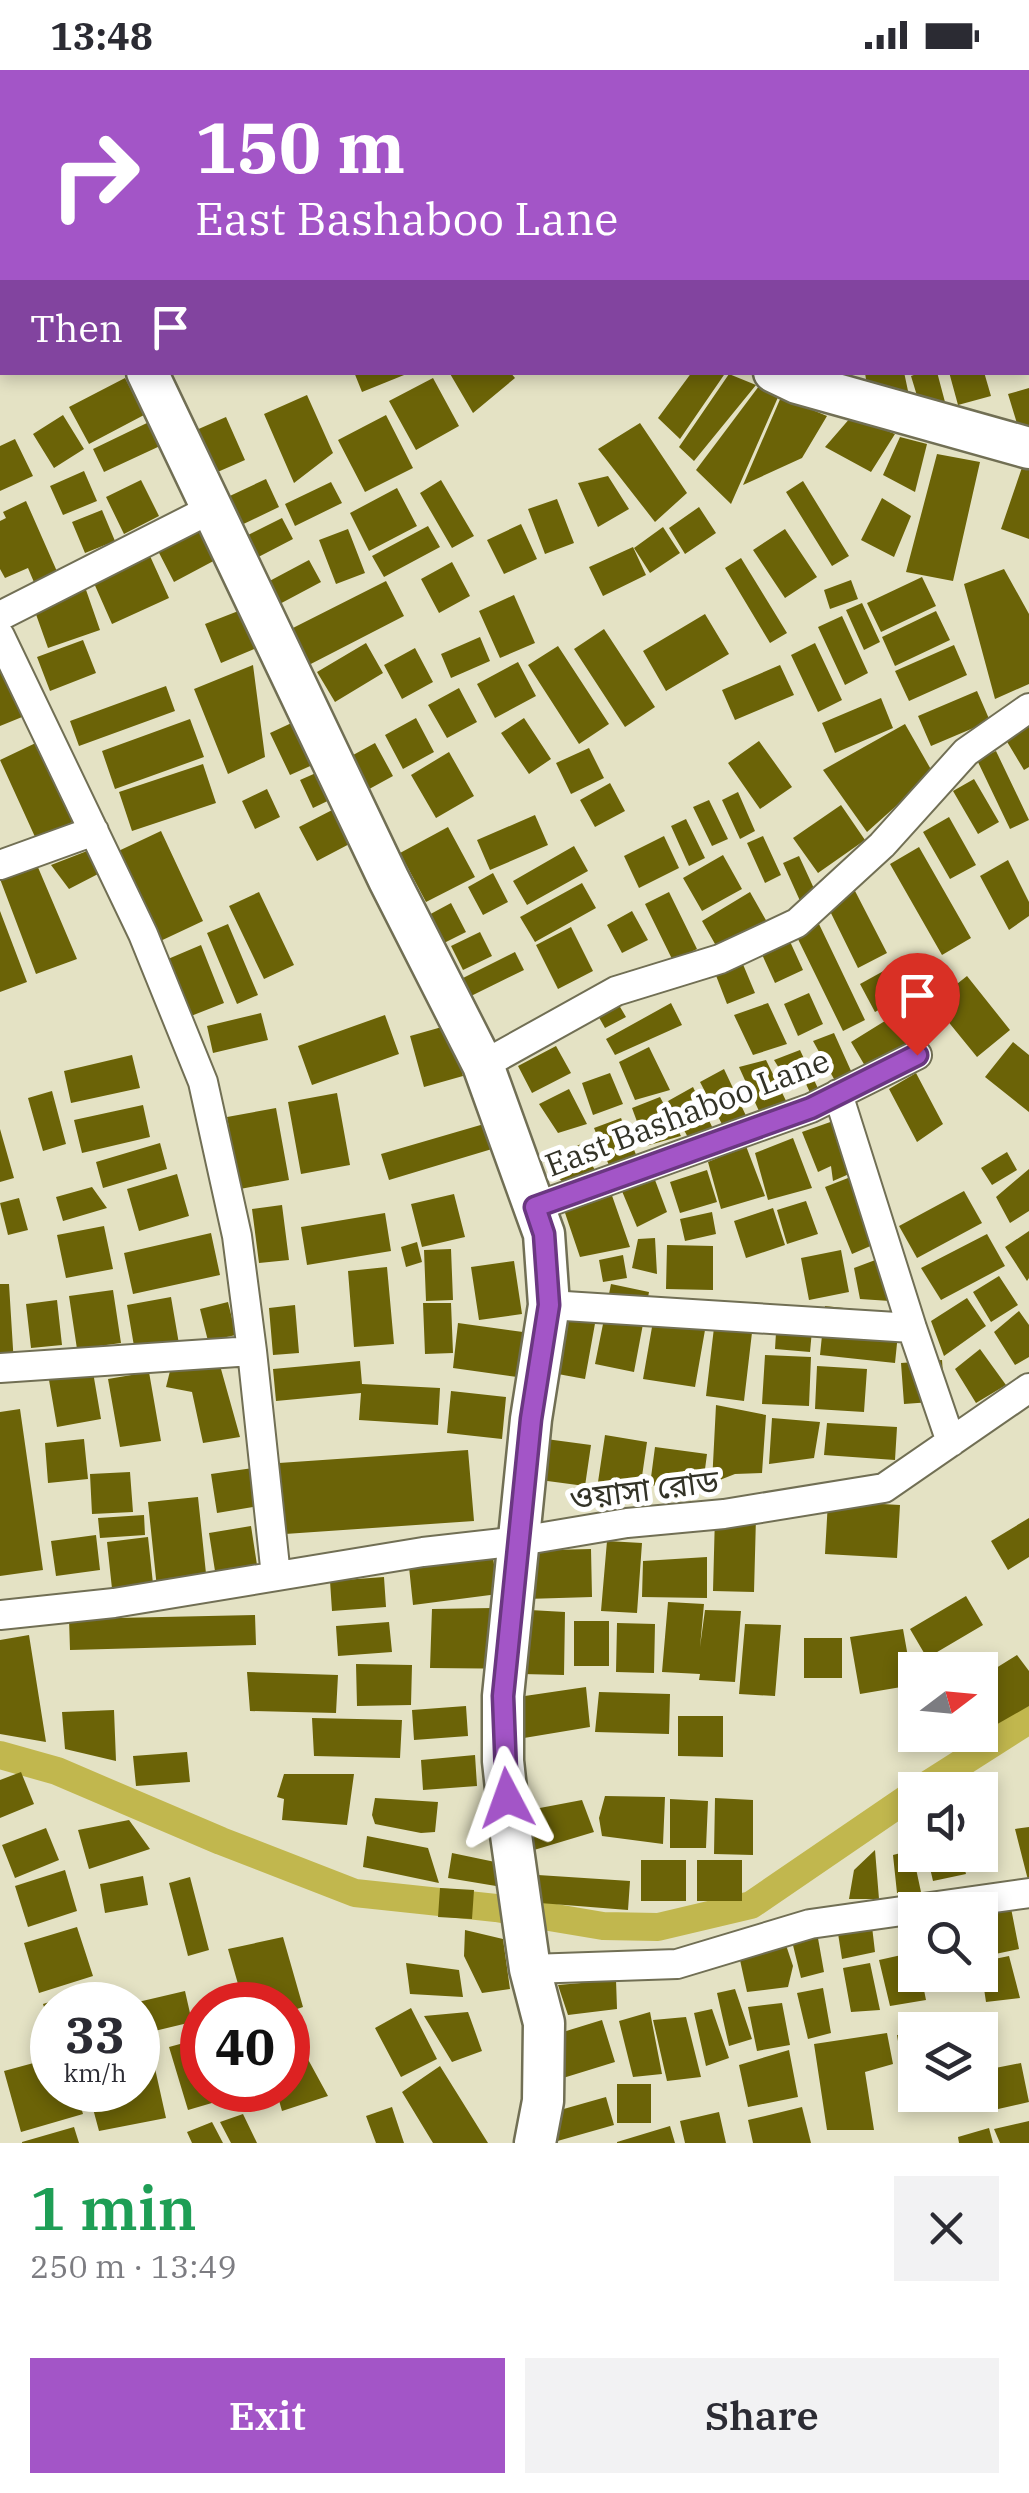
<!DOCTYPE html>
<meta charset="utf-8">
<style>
body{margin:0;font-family:"IBM Plex Serif","Noto Sans Bengali",serif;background:#f2f2f3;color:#2b2b33;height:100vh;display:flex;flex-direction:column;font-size:38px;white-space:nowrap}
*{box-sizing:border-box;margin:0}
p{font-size:32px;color:#7c7c81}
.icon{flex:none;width:55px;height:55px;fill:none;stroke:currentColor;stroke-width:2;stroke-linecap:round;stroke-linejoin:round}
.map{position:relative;height:2073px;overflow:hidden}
.details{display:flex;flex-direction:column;background:#fff;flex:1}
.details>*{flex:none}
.hud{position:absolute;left:0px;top:0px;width:1030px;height:305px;box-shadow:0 5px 15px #0003;background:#a355c7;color:#fff;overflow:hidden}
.needle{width:65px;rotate:74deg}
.tools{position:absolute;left:898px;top:1582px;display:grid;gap:20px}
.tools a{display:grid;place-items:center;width:100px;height:100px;border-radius:0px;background:#fff;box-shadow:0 5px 15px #0003;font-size:50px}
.speed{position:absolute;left:30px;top:1912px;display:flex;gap:20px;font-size:50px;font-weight:700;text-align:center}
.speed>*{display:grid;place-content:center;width:130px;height:130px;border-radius:50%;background:#fff;box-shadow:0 5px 15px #0003;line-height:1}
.speed small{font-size:25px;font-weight:400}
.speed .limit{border:15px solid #d22;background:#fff;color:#111}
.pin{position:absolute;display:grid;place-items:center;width:85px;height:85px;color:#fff;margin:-102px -42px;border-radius:50% 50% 50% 0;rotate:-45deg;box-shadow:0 0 10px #0007}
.pin .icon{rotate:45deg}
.me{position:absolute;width:110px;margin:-55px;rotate:356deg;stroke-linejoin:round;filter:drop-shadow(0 0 8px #0008)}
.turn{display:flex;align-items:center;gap:35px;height:210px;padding:0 30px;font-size:45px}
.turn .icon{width:130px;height:130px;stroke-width:2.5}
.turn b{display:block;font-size:70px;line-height:85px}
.then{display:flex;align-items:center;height:95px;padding:0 30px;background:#0003;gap:20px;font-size:38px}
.round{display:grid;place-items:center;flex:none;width:105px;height:105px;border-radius:0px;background:#f2f2f3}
.overview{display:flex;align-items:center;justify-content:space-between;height:170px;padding:0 30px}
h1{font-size:60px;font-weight:600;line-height:75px;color:#1e9e55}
.cta{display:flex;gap:20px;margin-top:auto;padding:20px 30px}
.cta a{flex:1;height:115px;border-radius:0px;background:#a355c7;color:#fff;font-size:40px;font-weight:600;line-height:115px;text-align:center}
.cta a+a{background:#f2f2f3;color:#2b2b33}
.status{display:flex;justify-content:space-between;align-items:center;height:70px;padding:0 50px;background:#fff;direction:ltr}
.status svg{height:28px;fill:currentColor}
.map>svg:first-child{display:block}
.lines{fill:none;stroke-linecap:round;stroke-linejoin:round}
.canal{stroke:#c1b74e;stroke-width:28}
.building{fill:#6b6307}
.street-casing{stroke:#716f54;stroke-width:32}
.secondary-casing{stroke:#716f54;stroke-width:45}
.street{stroke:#fff;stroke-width:28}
.secondary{stroke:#fff;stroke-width:40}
.route-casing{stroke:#6a3781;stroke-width:25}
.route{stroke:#a355c7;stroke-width:18}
.labels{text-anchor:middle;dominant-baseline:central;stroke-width:10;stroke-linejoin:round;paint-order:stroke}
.street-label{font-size:32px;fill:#333327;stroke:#fff}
</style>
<div class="status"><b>13:48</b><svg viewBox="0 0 49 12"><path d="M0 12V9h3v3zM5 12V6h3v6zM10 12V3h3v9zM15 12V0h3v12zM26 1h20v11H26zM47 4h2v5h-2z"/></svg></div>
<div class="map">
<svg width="1029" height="2073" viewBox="0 0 1029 2073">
<rect width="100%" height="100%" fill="#e4e2c4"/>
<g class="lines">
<path class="canal" d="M0,1685L57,1701L221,1771L355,1823L496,1838L603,1856L658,1857L751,1835L915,1723
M919,1720L1029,1650"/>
</g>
<path class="building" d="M354,302H409V303L362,322Z
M449,302H510L515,308L473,343Z
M692,302H726L680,369L658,348Z
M868,302H904L911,335L869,328L865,303Z
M922,302H937L945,332L921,339L911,306Z
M949,302H984L991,326L958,335Z
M729,304L756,315L694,391L679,377Z
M125,308L144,345L89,374L69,337Z
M433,308L459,356L416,380L389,331Z
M759,316L779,325L731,434L696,400Z
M1029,318V367L1022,370L1008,324Z
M307,325L333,383L294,413L264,344Z
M781,327L827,346L802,388L743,415Z
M63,345L84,379L54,398L33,364Z
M386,345L413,398L365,422L338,370Z
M226,347L245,390L213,404L194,361Z
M851,347L895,364L871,402L825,377Z
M149,352L160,376L104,402L93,379Z
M640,353L687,423L655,452L598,379Z
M900,367L927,374L915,422L883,405Z
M15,369L33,406L0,421V376Z
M1028,380H1029V469L1001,459Z
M937,384L980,392L953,511L906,502Z
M84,401L97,431L63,445L50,416Z
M608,406L629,439L598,457L578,413Z
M266,409L279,437L233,459L219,431Z
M141,410L159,446L124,464L106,427Z
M441,410L474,466L452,478L420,423Z
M803,411L849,486L832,496L786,422Z
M331,412L342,433L295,456L285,434Z
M397,418L417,456L369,481L350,443Z
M882,428L911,446L894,487L861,470Z
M557,429L574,473L545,484L528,439Z
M26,431L59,506L36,517L28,498L5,508L0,499V451L6,448L3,442Z
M699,437L716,463L685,484L669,458Z
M102,440L115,471L85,483L72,452Z
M282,448L293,469L247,493L236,471Z
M202,450L221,487L174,512L155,475Z
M521,454L537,489L504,504L487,470Z
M428,456L440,477L384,507L372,486Z
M663,457L680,483L650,503L634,478Z
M348,459L365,503L336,514L319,470Z
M785,459L817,507L785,528L753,480Z
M633,477L646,505L603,526L589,497Z
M150,486L169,528L112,554L93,511Z
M741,488L787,563L770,573L725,498Z
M309,490L321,512L274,537L262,515Z
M452,492L470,526L439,543L421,509Z
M1004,499L1029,544V614L995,629L964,514Z
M922,507L936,536L881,562L867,533Z
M851,510L858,529L830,539L824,520Z
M386,511L404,546L303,598L285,562Z
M85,517L100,560L48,578L33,536Z
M514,525L535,573L500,588L479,541Z
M862,533L880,572L864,580L846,540Z
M246,538L261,576L221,593L205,554Z
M936,541L950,570L895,596L882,567Z
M705,544L729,584L666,621L643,581Z
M842,546L868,603L845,615L818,557Z
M604,559L655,637L625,657L574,579Z
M480,567L490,591L451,608L441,584Z
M83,570L96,603L50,621L37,587Z
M366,573L383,603L335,632L317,602Z
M815,573L842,630L818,642L791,585Z
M954,575L967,605L909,631L895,601Z
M558,576L609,654L579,674L528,595Z
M415,578L433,612L402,629L384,595Z
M518,592L536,626L495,648L477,614Z
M253,595L265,687L228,704L194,619Z
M780,595L794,625L735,650L722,620Z
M6,600L27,645L0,656V602Z
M166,616L175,641L79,676L70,651Z
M459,618L477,652L447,668L428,635Z
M977,621L990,651L931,676L918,646Z
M881,628L893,658L835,683L822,653Z
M1029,644V697L1024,700L1000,660Z
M416,648L434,682L403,699L385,665Z
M524,648L551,689L529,704L501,663Z
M190,649L204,687L115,719L102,681Z
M298,650L317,693L290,705L270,663Z
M905,654L933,703L867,762L823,700Z
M42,670L79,749L36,769L0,690Z
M759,671L792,717L760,739L728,693Z
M375,673L393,706L362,723L344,690Z
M589,678L604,708L571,724L556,693Z
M996,681L1029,750L1010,759L977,690Z
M449,682L474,726L436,748L411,705Z
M203,694L216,733L132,761L119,722Z
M325,699L338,726L313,738L300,710Z
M974,709L999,752L978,764L953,721Z
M610,713L625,741L595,757L580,730Z
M267,719L280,747L255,759L242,731Z
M738,722L755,761L740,769L722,730Z
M709,730L728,769L712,776L693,737Z
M841,735L865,770L818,803L793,768Z
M340,736L357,770L317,791L299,757Z
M535,745L548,775L490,800L477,770Z
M949,747L976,795L950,809L923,762Z
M686,749L705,788L689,796L671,756Z
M448,757L475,807L426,832L400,783Z
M161,761L203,851L154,874L112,784Z
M664,766L679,798L639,818L624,786Z
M763,766L781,805L765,813L747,773Z
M574,776L588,801L527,835L513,811Z
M919,777L971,868L942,885L890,794Z
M87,781L98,804L69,819L51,795Z
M723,785L742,819L702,841L683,808Z
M799,786L817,825L801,833L783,793Z
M1008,790L1029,832V846L1009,860L980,806Z
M37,795L77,889L36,904L0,809Z
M493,803L508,832L483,845L468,817Z
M582,813L596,838L535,872L520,847Z
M854,819L887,883L858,898L826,833Z
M259,822L294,895L264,909L229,836Z
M669,822L697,879L673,891L645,834Z
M750,822L767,852L719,881L702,851Z
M451,833L466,862L440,875L425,847Z
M0,841L27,912L0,922Z
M632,841L648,870L622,883L607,855Z
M228,854L258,925L237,934L207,863Z
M819,854L865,950L843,961L796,865Z
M571,857L593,901L558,919L536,875Z
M480,862L492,886L463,900L451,876Z
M787,865L803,900L775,913L759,878Z
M201,875L224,933L191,946L168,889Z
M515,882L524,900L471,926L463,908Z
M742,892L755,923L727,934L715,903Z
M889,898L904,926L875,942L860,914Z
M967,906L1010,960L977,987L933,933Z
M809,923L823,954L798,966L784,934Z
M613,925L626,947L605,958L593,937Z
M671,933L682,955L615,985L606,969Z
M768,933L787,974L753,985L734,945Z
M901,941L918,970L868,1001L851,972Z
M261,943L268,970L213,983L207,956Z
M385,945L399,984L312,1015L298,976Z
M449,955L463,1006L424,1017L410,966Z
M834,963L856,1012L839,1018L813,971Z
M1013,972L1029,985V1042L985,1007Z
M556,976L571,1003L532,1023L518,996Z
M649,977L670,1020L635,1030L619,992Z
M800,980L822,1027L813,1029L806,1014L792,1019L774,990Z
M132,985L140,1018L71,1033L64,1001Z
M766,990L791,1041L763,1050L739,997Z
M724,999L748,1050L724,1058L700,1012Z
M610,1003L623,1034L593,1045L582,1013Z
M916,1003L943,1054L917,1072L889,1019Z
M693,1017L716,1065L690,1071L668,1031Z
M569,1019L587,1054L558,1063L539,1034Z
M52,1021L66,1074L43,1081L28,1028Z
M337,1023L350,1095L301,1104L288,1032Z
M660,1027L681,1066L646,1076L632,1038Z
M143,1035L150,1067L82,1083L74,1050Z
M276,1038L289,1110L240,1119L227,1047Z
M621,1048L637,1087L610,1098L594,1058Z
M836,1050L856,1101L833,1111L831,1096L818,1102L802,1062Z
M484,1054L492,1079L389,1110L381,1084Z
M0,1059L14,1108L0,1112Z
M793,1068L812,1118L768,1130L755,1083Z
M160,1073L167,1099L103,1118L96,1092Z
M581,1074L598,1106L568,1118L544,1092Z
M746,1076L765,1126L721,1139L708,1092Z
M1007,1082L1017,1100L992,1115L981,1098Z
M1029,1099V1141L1010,1153L996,1127Z
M707,1100L717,1132L680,1143L670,1112Z
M866,1101L889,1168L852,1184L825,1117Z
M652,1102L667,1142L637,1157L619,1114Z
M177,1104L189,1146L139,1161L127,1119Z
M92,1117L107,1138L63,1151L56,1127Z
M609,1117L630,1177L580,1187L563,1137Z
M964,1121L982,1153L917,1188L899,1156Z
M454,1124L465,1167L422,1177L411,1134Z
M19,1128L28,1160L8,1165L0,1133Z
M806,1131L818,1164L787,1174L777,1140Z
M282,1135L289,1190L259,1193L252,1139Z
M773,1138L785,1175L746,1188L734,1151Z
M712,1142L716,1164L685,1171L680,1149Z
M385,1143L391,1181L307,1195L301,1157Z
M104,1156L113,1199L66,1208L57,1165Z
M1029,1161V1208L1027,1211L1005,1177Z
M211,1163L220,1205L133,1224L124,1183Z
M987,1164L1005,1196L941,1230L921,1198Z
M655,1168L657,1204L632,1198L638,1169Z
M417,1172L422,1192L406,1197L401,1177Z
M667,1175L713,1176V1220L666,1219Z
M451,1179L453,1230L426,1231L424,1180Z
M841,1180L849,1222L809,1230L801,1188Z
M894,1183L890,1231L860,1229L854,1198Z
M623,1185L627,1208L603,1212L599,1190Z
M514,1191L522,1244L479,1250L471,1197Z
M387,1197L394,1274L354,1277L348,1201Z
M999,1206L1018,1235L991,1252L973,1222Z
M0,1214H9L14,1295H0Z
M611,1214L649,1222L634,1302L595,1294Z
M113,1220L121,1273L77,1279L69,1226Z
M171,1227L179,1274L135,1282L127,1235Z
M967,1228L986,1256L944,1286L931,1251Z
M57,1230L62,1275L31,1278L26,1234Z
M560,1230L598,1237L585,1309L547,1302Z
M228,1232L236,1265L208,1271L200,1239Z
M423,1233H451L453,1283L425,1284Z
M656,1234L708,1243L695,1317L643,1309Z
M295,1235L299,1283L273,1285L269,1238Z
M825,1236L900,1244L895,1293L820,1285Z
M1019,1241L1029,1255V1287L1015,1295L994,1262Z
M777,1246L813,1249L810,1282L775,1279Z
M715,1249L753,1254L744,1331L706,1326Z
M458,1253L523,1262L517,1307L453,1298Z
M980,1279L1006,1315L976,1333L955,1299Z
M765,1285L811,1287L809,1336L762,1334Z
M942,1290L945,1331L904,1334L901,1293Z
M360,1291L362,1314L440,1318L438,1355L359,1350L361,1323L276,1331L273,1299Z
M817,1296L867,1299L864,1342L815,1339Z
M171,1297L221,1299L240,1367L203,1373L192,1322L166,1317Z
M93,1302L101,1349L57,1357L49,1310Z
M149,1302L161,1371L120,1377L108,1309Z
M451,1321L506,1327L502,1369L447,1363Z
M716,1335L766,1345L762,1403L735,1404L712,1413Z
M20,1339L43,1500L0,1506V1342Z
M772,1348L820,1352L814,1388L769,1394Z
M827,1353L897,1357L895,1390L824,1385Z
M605,1365L647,1372L640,1420L598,1412Z
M84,1369L88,1409L48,1413L45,1373Z
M546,1369L591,1375L585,1416L540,1410Z
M655,1377L707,1384L702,1422L650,1415Z
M468,1380L474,1451L285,1464L279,1393Z
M253,1398L259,1436L217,1443L211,1404Z
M130,1402L133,1442L92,1444L90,1404Z
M198,1427L207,1513L157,1518L148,1432Z
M828,1431L900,1435L897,1488L825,1484Z
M144,1445L145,1465L100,1468L98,1448Z
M715,1445L756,1447L754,1522L713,1521Z
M1029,1448V1487L1008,1500L991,1471Z
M251,1456L257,1495L215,1501L209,1463Z
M96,1465L100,1500L56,1506L51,1471Z
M148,1467L154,1523L113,1528L107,1472Z
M524,1471H550L551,1480L591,1479L592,1527L526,1529Z
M607,1471L642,1473L637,1543L601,1541Z
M493,1487L498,1524L413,1535L409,1497Z
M707,1487V1528L642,1527L643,1491Z
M384,1507L386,1537L332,1541L330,1511Z
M966,1526L983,1555L927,1588L910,1559Z
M668,1532L704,1534L700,1577L705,1540L741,1541L735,1612L699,1610L700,1604L662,1602Z
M493,1538L565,1542L564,1605L522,1604V1599L430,1598L432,1539Z
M255,1545L256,1575L70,1580L69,1549Z
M574,1551H609V1596H574Z
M389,1552L392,1582L338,1586L336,1556Z
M617,1553L655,1554L654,1603L616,1602Z
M745,1554L781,1555L775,1626L739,1624Z
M903,1559L913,1615L860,1624L850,1567Z
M29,1565L46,1672L0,1664V1570Z
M804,1568H842V1608H804Z
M1017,1585L1029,1601V1636L980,1664V1608Z
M356,1594L412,1595L411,1635L357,1636Z
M247,1602L338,1605L336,1643L250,1641Z
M586,1617L590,1657L524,1668L518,1627Z
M599,1622L670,1624L669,1664L595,1662Z
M466,1636L468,1666L414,1670L412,1640Z
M114,1640L116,1691L65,1679L62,1642Z
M678,1646H723V1687L678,1686Z
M312,1648L402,1650L400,1688L314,1686Z
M187,1682L190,1712L136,1716L133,1686Z
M475,1685L477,1716L423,1720L421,1690Z
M21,1702L34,1734L0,1748V1710Z
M284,1704H354L347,1755L282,1750L284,1729L277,1727Z
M605,1726L665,1727L663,1774L602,1766L599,1748Z
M375,1728L438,1732L435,1762L421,1763L375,1754L372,1745Z
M715,1728L753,1730V1785L714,1784Z
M670,1729L708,1731L706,1778H670Z
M582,1730L594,1762L524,1783V1741Z
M129,1750L150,1779L89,1799L78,1760Z
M1029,1757V1810H1028L1015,1759Z
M46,1758L59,1790L15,1808L2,1775Z
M367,1766L428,1778L439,1813L363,1797Z
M875,1780L879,1829H849L854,1800Z
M912,1780L921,1822L897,1823L893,1785Z
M452,1783L500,1793L502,1817L448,1808Z
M927,1785H961L966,1804L933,1811Z
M641,1790H686V1831H641Z
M697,1790H742V1831H697Z
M65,1800L77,1841L28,1857L15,1816Z
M538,1805L630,1811L628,1840L540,1833L535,1819Z
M143,1806L148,1835L105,1843L100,1814Z
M190,1807L209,1880L188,1886L169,1813Z
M440,1818L474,1820L472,1849L438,1847Z
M1010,1833L1019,1879L981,1887L980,1839Z
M871,1848L875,1882L842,1889L837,1857Z
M77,1857L93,1906L39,1923L24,1873Z
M816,1857L824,1902L801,1908L790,1863Z
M465,1860L503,1869L510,1919L482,1923L464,1886Z
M283,1867L303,1937L288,1942V1935H282L279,1926L244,1935L228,1879Z
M766,1871L786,1875L793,1896L788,1917L747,1922L740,1890L753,1886Z
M915,1882V1905H921L926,1930L890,1936L879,1890Z
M1009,1886L1020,1928L986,1932L980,1892Z
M406,1893L459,1900L463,1927L410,1924Z
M870,1893L880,1940L851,1942L843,1898Z
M616,1910L617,1939L568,1945L558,1915Z
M107,1914L113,1935H52V1961L43,1934Z
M823,1918L831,1963L808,1969L797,1923Z
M735,1919L752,1969L729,1976L717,1923Z
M185,1921L192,1952L138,1965V1932Z
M782,1933L790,1975L757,1981L748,1937Z
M411,1938L437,1989L401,2007L375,1958Z
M712,1939L729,1988L706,1996L694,1943Z
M468,1942L482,1981L452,1992L424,1946Z
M650,1942L662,2004L633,2007L619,1951Z
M686,1947L701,2007L667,2011L653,1950Z
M602,1950L615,1992L563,2008L550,1966Z
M292,1960L328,2026L282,2041L276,2020H288V1963Z
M887,1963L893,1994L865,2002L874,2060H827L814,1974Z
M915,1964V1994L902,1996L897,1965Z
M202,1968V2020H226L229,2028L188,2040L169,1977Z
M789,1980L798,2027L748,2037L739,1995Z
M152,1985L166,2048L99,2061L88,2020H138V1988Z
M52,1988V2020H76L83,2044L21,2062L4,2001Z
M1021,1993L1029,2032L985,2042L978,2025L980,2001Z
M440,1996L488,2073H433L402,2022Z
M617,2014H651V2053H617Z
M606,2027L614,2055L554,2072L546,2044Z
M392,2037L404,2073H376L366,2046Z
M802,2037L811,2073H753L748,2050Z
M719,2042L726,2073H685L680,2051Z
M243,2044L257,2073H231L220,2052Z
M1029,2051V2073H1000L994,2059Z
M212,2052L223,2073H192L187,2062Z
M670,2056L675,2073H617V2072Z
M74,2057L79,2073H22V2072Z
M989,2058L993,2073H959L958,2067Z"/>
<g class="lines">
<defs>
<path id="street" d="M180,0L181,2
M448,0L449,2
M703,0L704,2
M960,0L961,2
M0,160L2,159
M1028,231L1029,236
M0,546L211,439
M0,566L143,864L203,1012L237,1166L252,1281L0,1298
M0,795L94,761
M483,995L616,921L720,889L797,853L882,775L966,682L1029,638
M838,1024L912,1258L951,1372
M535,1137L811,1038L917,985
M549,1235L912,1258
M252,1281L276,1506
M0,1545L114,1533L423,1482L520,1471L627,1453L724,1444L884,1418L1029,1318
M530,1899L677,1894L810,1854L1029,1823"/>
<path id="secondary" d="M26,0L32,2
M147,302L389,810L483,995L544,1164L549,1235L531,1349L503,1626V1691L511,1765L530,1899L544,1953L543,2031L535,2073
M774,302L797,313L1029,378"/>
</defs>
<use href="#street" class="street-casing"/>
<use href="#secondary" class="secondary-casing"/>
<use href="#street" class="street"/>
<use href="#secondary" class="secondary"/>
</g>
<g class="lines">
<defs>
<path id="route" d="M507,1728L503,1626L531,1349L549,1235L544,1164L535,1137L811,1038L917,985"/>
</defs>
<use href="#route" class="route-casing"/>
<use href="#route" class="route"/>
</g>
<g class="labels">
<g class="street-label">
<text transform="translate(687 1042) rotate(-21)">East Bashaboo Lane</text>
<text transform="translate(644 1419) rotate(-7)">ওয়াসা রোড</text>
</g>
</g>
</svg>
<div class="tools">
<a><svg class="needle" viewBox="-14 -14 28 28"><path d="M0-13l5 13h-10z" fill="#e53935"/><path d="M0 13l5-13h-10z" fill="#7c7c81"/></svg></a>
<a><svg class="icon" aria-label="sound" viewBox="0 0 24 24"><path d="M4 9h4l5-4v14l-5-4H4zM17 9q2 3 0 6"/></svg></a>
<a><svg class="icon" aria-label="search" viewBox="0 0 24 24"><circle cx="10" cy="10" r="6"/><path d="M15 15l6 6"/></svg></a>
<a><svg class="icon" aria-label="layers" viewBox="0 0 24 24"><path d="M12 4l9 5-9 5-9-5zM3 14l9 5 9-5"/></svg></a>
</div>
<div class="speed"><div>33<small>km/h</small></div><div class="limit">40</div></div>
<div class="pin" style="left:917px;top:985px;background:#d93025"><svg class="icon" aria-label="arrive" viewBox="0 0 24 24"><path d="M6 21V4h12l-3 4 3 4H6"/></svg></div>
<svg class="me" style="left:507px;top:1728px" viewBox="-20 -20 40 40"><path d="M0-17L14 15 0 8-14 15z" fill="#a355c7" stroke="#fff" stroke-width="4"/></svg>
<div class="hud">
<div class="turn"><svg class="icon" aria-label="right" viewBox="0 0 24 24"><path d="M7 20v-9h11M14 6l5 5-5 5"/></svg><div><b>150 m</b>East Bashaboo Lane</div></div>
<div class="then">Then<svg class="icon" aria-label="arrive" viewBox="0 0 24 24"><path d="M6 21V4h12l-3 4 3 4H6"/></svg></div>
</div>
</div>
<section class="details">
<div class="overview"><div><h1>1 min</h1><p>250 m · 13:49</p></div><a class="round"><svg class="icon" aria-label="close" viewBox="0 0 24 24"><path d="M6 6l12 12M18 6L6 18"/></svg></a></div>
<div class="cta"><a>Exit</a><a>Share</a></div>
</section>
